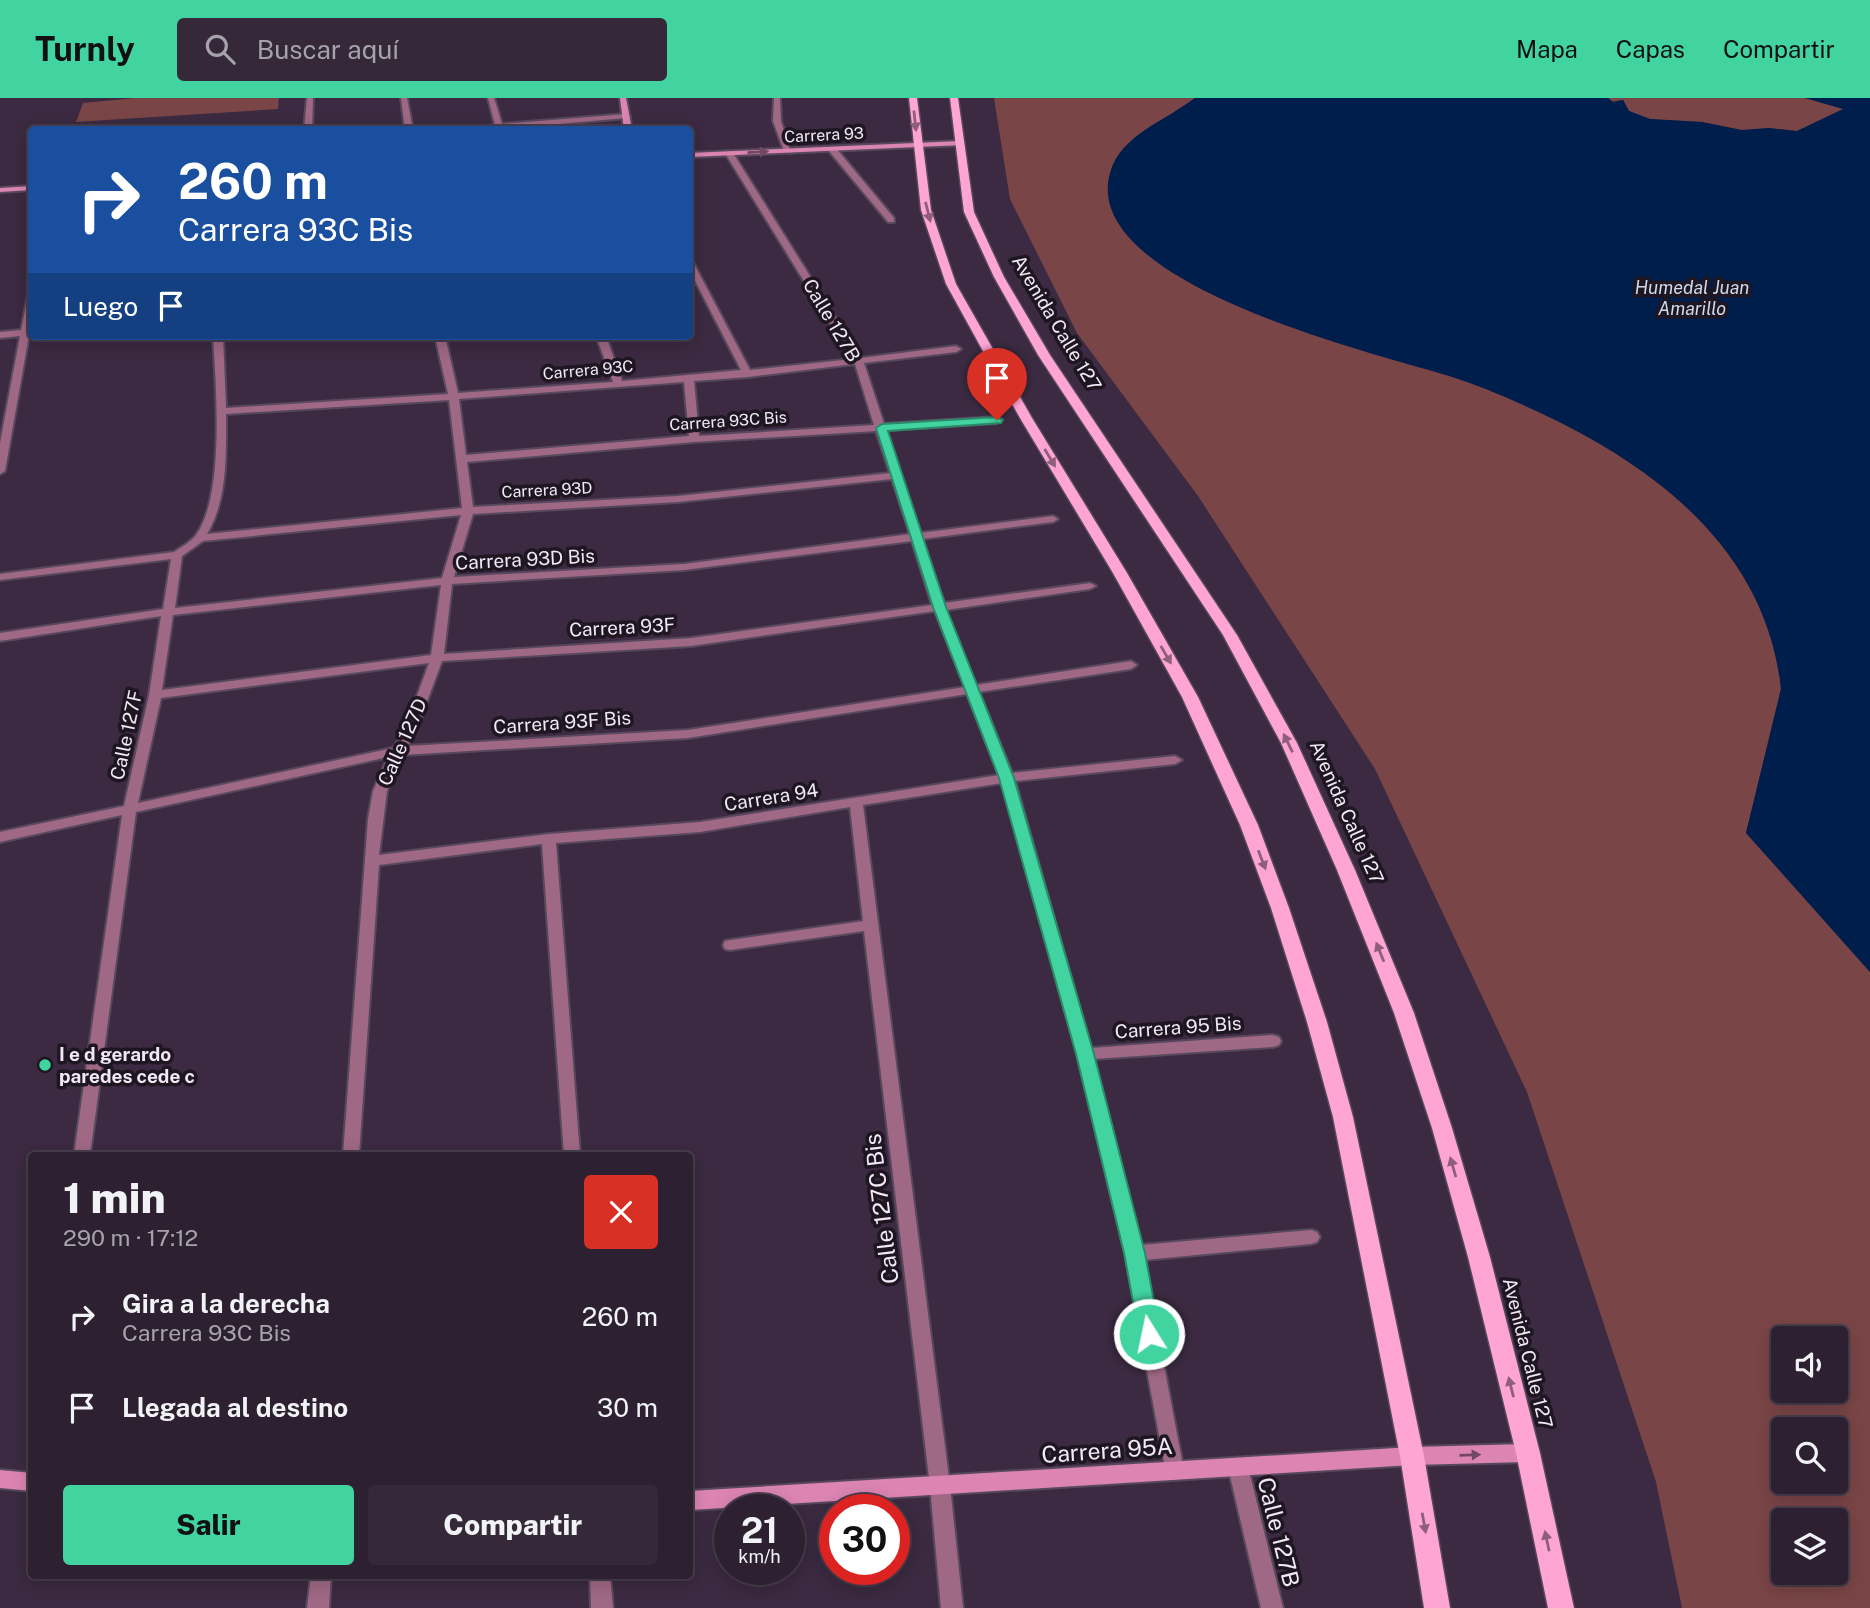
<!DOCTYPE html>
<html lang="es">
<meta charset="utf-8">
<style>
body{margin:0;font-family:"Public Sans",sans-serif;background:#342839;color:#f1f3f6;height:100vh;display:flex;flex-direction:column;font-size:26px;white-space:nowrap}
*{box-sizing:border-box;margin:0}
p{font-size:23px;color:#a6a3ab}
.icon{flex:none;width:38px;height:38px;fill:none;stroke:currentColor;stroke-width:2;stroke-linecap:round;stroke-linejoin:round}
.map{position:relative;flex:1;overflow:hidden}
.panel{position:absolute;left:28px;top:1054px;width:665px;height:427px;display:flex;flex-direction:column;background:#2c2031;border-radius:7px;box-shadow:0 4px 18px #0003,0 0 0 2px #483e4d}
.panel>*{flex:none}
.guide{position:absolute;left:28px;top:28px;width:665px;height:214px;border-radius:7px;box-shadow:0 4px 18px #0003,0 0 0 2px #483e4d;background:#1a4fa0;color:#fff;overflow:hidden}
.tools{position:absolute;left:1771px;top:1228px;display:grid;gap:14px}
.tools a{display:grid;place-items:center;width:77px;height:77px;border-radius:7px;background:#2c2031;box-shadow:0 4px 18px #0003,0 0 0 2px #483e4d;font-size:35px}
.speed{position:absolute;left:714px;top:1396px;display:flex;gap:14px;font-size:35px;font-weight:700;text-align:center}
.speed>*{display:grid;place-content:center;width:91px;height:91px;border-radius:50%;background:#2c2031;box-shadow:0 4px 18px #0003,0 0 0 2px #483e4d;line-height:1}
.speed small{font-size:18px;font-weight:400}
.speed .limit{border:10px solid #d22;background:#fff;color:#111}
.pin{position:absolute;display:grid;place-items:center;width:60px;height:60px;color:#fff;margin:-72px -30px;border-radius:50% 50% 50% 0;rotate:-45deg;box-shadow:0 0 7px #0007}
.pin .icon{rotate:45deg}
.me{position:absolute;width:77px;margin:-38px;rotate:350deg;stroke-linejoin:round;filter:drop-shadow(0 0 5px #0008)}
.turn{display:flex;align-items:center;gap:24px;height:147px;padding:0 35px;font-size:32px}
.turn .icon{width:91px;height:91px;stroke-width:2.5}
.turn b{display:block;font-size:49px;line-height:60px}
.then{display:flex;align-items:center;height:66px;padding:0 35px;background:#0003;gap:14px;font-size:26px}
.round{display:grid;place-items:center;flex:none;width:74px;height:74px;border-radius:7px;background:#342839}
.head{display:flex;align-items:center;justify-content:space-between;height:119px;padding:0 35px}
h1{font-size:42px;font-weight:800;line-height:52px}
.primary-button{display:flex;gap:14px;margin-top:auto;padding:14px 35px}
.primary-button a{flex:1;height:80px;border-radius:7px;background:#41d4a1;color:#111;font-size:28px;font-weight:800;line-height:80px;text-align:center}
.primary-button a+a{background:#342839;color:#f1f3f6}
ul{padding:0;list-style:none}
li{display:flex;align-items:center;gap:21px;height:91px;padding:0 35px}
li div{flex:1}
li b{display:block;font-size:26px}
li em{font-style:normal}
header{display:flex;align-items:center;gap:42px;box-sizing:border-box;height:98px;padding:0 35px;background:#41d4a1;color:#111}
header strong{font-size:33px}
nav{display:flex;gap:38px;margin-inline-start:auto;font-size:24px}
.search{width:490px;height:63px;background:#342839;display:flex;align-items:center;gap:18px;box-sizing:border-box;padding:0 24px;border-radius:7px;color:#a6a3ab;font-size:26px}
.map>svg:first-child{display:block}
.green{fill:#7a4547;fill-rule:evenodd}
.water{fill:#001e4c}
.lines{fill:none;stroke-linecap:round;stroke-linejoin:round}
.street-casing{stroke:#58485e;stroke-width:4}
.secondary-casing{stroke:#58485e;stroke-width:4}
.primary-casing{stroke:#58485e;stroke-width:3}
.street{fill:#9f6884;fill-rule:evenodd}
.secondary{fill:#dc85b3;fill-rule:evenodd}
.primary{fill:#ffa5d4;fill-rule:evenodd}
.oneway{fill:#8e5e7a}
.oneway2{fill:#734862}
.route{fill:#41d4a1;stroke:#2a8a69;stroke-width:2}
.poi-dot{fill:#41d4a1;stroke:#1e1620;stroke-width:2.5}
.labels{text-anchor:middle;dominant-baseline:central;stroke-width:7;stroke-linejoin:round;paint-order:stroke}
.far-street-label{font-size:16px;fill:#f3e8f7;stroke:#1e1620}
.far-water-label{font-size:18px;font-style:italic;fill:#cedbee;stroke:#1e1620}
.street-label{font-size:19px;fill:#f3e8f7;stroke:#1e1620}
.poi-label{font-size:19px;font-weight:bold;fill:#f3e8f7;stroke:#1e1620;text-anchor:start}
.near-street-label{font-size:23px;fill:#f3e8f7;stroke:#1e1620}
</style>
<header>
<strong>Turnly</strong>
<div class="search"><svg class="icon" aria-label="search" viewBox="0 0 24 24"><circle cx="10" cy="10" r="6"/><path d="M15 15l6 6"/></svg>Buscar aquí</div>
<nav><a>Mapa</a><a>Capas</a><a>Compartir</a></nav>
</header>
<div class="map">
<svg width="1870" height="1510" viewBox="0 0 1870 1510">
<rect width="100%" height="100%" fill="#3b2a41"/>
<path class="green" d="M135,0H279L278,11L76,24L83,5Z
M994,0H1195L1133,42L1118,59L1139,149C1231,222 1341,242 1450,278C1570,318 1716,396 1766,519C1775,542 1779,567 1781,591L1746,735L1870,874V1510H1682L1656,1384L1527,994L1375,671L1198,398L1077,235L1010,101ZM1783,1241H1836V1293H1783ZM1783,1332H1836V1384H1783ZM1783,1423H1836V1475H1783Z
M1608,0H1805L1844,11L1797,33L1768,30L1747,33L1702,24L1650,21L1629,13L1623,2L1613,4Z"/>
<path class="water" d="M1195,0H1608L1613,4L1623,2L1629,13L1650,21L1702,24L1741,32L1768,30L1797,33L1843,11L1805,0H1870V874L1746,735L1781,591C1766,451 1654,367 1534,312C1506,299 1476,286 1446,277C1374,255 1079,185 1110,75C1120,37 1167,22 1195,0Z"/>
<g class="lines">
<defs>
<path id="street" d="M307,0H313L312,32H304Z
M401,0H407L413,32H405Z
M488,0H494L502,26L626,16L630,18L626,20L490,32H455L495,27Z
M774,0H780L781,23L791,55L784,53L773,23Z
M829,49H835L894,120V124H888L829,53Z
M729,53L733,55L861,260L956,248L961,251L956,254L864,265L884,326L997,319L1002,322L997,325L886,332L920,435L1053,418L1058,421L1053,424L922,441L944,505L1090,485L1096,488L1090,491L946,512L976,587L1131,563L1137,567L1131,571L979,594L1012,675L1175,658L1182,662L1175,666L1015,683L1091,950L1273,937L1279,939L1281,943L1279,947L1273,949L1094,961L1141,1147L1311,1132L1317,1134L1320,1139L1317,1144L1311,1146L1144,1162L1184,1373L1181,1380L1174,1382L1167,1380L1125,1155L1077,956L1002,685L863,707L950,1388L963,1510H941L930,1388L864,833L730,852L725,851L723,847L725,843L730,842L863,823L850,709L700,734L556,745L580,1057H564L542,746L379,767L359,1057H343L368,721L373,693L388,659L136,714L90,1057H74L122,717L0,744V734L124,708L149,597L161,518L0,543V535L163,511L171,461L0,482V476L174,454C181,449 190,445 196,437C225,397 216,288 213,238H223L226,310L448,296L435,238H445L458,295L613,284L596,238H606L622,283L741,272L690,173V163L694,166L750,272L852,261L725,55ZM855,266L874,327L699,338L694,283L748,279ZM684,284L689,338L466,357L459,301ZM449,302L462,410L207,436C228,401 226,355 226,316ZM876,333L890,375L678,398L473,409L467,364L694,344ZM892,381L910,436L684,466L454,479L473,416L678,404ZM461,417L442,480L175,510L182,458L203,443ZM912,443L932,507L691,540L444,556L452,486L684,472ZM441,487L431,557L162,592L173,517ZM935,513L965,589L688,632L407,648L415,636L442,563L691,548ZM429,565L403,636L393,650L138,705L161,600ZM967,596L999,677L700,724L549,736L379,757L387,693L402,657L688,640Z
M32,195V236L29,237L5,373L0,376V345L20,238L0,240V234L21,232L28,198Z
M1238,1360L1245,1362L1248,1369L1283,1510H1261L1228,1369L1231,1362Z
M311,1477H331L329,1510H307Z
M590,1477H610L613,1510H591Z"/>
<path id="secondary" d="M620,0H626L632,32H624Z
M960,43L964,45L963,47L690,59V55Z
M32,88V92L0,94V90Z
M1528,1346L1535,1349L1538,1355L1535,1361L1528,1364L1412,1367L690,1412V1393L1412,1349Z
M0,1372L32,1375V1393L0,1390Z"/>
<path id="primary" d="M909,0H917L931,112L956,186L1032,320L1127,475L1198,599L1258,727L1289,810L1327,924L1353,1019L1424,1358L1450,1510H1424L1400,1358L1333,1019L1307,924L1271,810L1240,727L1182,599L1113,475L1020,320L946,186L921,112Z
M950,0H958L974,114L1004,179L1050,257L1237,537L1297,645L1355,772L1414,915L1452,1030L1490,1159L1540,1355L1574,1510H1548L1516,1355L1468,1159L1432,1030L1394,915L1337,772L1281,645L1223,537L1038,257L994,179L964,114Z"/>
</defs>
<use href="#street" class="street-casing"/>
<use href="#secondary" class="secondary-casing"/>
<use href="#primary" class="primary-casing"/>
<use href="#street" class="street"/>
<use href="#secondary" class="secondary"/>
<use href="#primary" class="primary"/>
</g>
<defs><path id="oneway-solid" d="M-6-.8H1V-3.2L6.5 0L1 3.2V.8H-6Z" transform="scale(1.75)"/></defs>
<g class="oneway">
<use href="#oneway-solid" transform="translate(915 23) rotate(84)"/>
<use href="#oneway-solid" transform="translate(928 114) rotate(76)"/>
<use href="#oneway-solid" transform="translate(1050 360) rotate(59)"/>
<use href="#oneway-solid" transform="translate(1166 557) rotate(60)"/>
<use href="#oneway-solid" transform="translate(1288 645) rotate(-116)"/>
<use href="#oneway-solid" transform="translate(1262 762) rotate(69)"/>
<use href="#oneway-solid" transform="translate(1380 854) rotate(-112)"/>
<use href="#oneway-solid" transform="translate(1453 1069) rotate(-106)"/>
<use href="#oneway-solid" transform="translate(1511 1289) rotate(-104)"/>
<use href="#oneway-solid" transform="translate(1424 1425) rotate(80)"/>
<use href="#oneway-solid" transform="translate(1547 1443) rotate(-102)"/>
</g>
<g class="oneway2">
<use href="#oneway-solid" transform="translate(758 54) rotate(-3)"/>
<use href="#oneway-solid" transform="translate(1470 1357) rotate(-2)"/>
</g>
<path class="route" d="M997,319L1003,322L1001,325L888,333L946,509L1014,680L1094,956L1145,1155L1160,1236L1156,1243L1149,1246L1142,1243L1139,1236L1124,1155L1076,956L999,680L933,509L876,330L882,326Z"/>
<circle class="poi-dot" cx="45" cy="967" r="7"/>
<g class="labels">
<g class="far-street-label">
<text transform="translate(824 37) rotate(-3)">Carrera 93</text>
<text transform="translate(588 272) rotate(-5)">Carrera 93C</text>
<text transform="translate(728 323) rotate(-4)">Carrera 93C Bis</text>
<text transform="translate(547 392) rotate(-3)">Carrera 93D</text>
</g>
<g class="far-water-label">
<text x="1692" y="189">Humedal Juan<tspan x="1692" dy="21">Amarillo</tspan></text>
</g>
<g class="street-label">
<text transform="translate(832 222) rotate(59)">Calle 127B</text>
<text transform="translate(1057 225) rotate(59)">Avenida Calle 127</text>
<text transform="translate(525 461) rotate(-3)">Carrera 93D Bis</text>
<text transform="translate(622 529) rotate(-3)">Carrera 93F</text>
<text transform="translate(562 624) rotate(-4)">Carrera 93F Bis</text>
<text transform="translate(126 637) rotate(-78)">Calle 127F</text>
<text transform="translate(402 644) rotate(-66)">Calle 127D</text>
<text transform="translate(771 699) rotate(-9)">Carrera 94</text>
<text transform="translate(1347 714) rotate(66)">Avenida Calle 127</text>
<text transform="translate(1178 929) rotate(-4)">Carrera 95 Bis</text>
<text transform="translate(1528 1255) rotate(76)">Avenida Calle 127</text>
</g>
<g class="poi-label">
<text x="59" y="956">I e d gerardo<tspan x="59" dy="22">paredes cede c</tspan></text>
</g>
<g class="near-street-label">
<text transform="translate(881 1111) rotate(-97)">Calle 127C Bis</text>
<text transform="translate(1107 1352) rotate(-4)">Carrera 95A</text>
<text transform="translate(1279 1434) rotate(76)">Calle 127B</text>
</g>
</g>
</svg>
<div class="tools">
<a><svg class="icon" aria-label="sound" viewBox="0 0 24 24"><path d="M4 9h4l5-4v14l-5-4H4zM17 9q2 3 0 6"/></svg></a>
<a><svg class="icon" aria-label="search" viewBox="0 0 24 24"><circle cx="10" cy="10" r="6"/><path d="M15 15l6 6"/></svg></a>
<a><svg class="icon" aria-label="layers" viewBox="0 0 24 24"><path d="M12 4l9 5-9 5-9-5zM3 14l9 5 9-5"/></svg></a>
</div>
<div class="speed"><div>21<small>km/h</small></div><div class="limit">30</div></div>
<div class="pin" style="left:997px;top:322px;background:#d93025"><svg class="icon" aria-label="arrive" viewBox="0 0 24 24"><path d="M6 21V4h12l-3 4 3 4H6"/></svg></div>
<svg class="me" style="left:1149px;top:1236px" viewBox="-20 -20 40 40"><circle r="17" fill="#41d4a1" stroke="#fff" stroke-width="3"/><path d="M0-11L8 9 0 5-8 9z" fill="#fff"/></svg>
<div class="guide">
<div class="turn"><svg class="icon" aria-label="right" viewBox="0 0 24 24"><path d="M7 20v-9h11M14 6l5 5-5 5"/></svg><div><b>260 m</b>Carrera 93C Bis</div></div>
<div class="then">Luego<svg class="icon" aria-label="arrive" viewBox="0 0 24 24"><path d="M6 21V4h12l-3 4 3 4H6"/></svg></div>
</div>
<section class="panel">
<div class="head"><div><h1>1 min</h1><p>290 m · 17:12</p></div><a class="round" style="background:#d93025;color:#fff"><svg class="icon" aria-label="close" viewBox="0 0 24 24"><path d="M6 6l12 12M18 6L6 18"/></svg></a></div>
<ul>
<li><svg class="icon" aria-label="right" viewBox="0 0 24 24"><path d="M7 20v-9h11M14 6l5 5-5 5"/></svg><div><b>Gira a la derecha</b><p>Carrera 93C Bis</p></div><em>260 m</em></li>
<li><svg class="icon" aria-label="arrive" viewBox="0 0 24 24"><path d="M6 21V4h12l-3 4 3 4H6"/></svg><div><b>Llegada al destino</b></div><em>30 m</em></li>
</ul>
<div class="primary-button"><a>Salir</a><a>Compartir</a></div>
</section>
</div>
